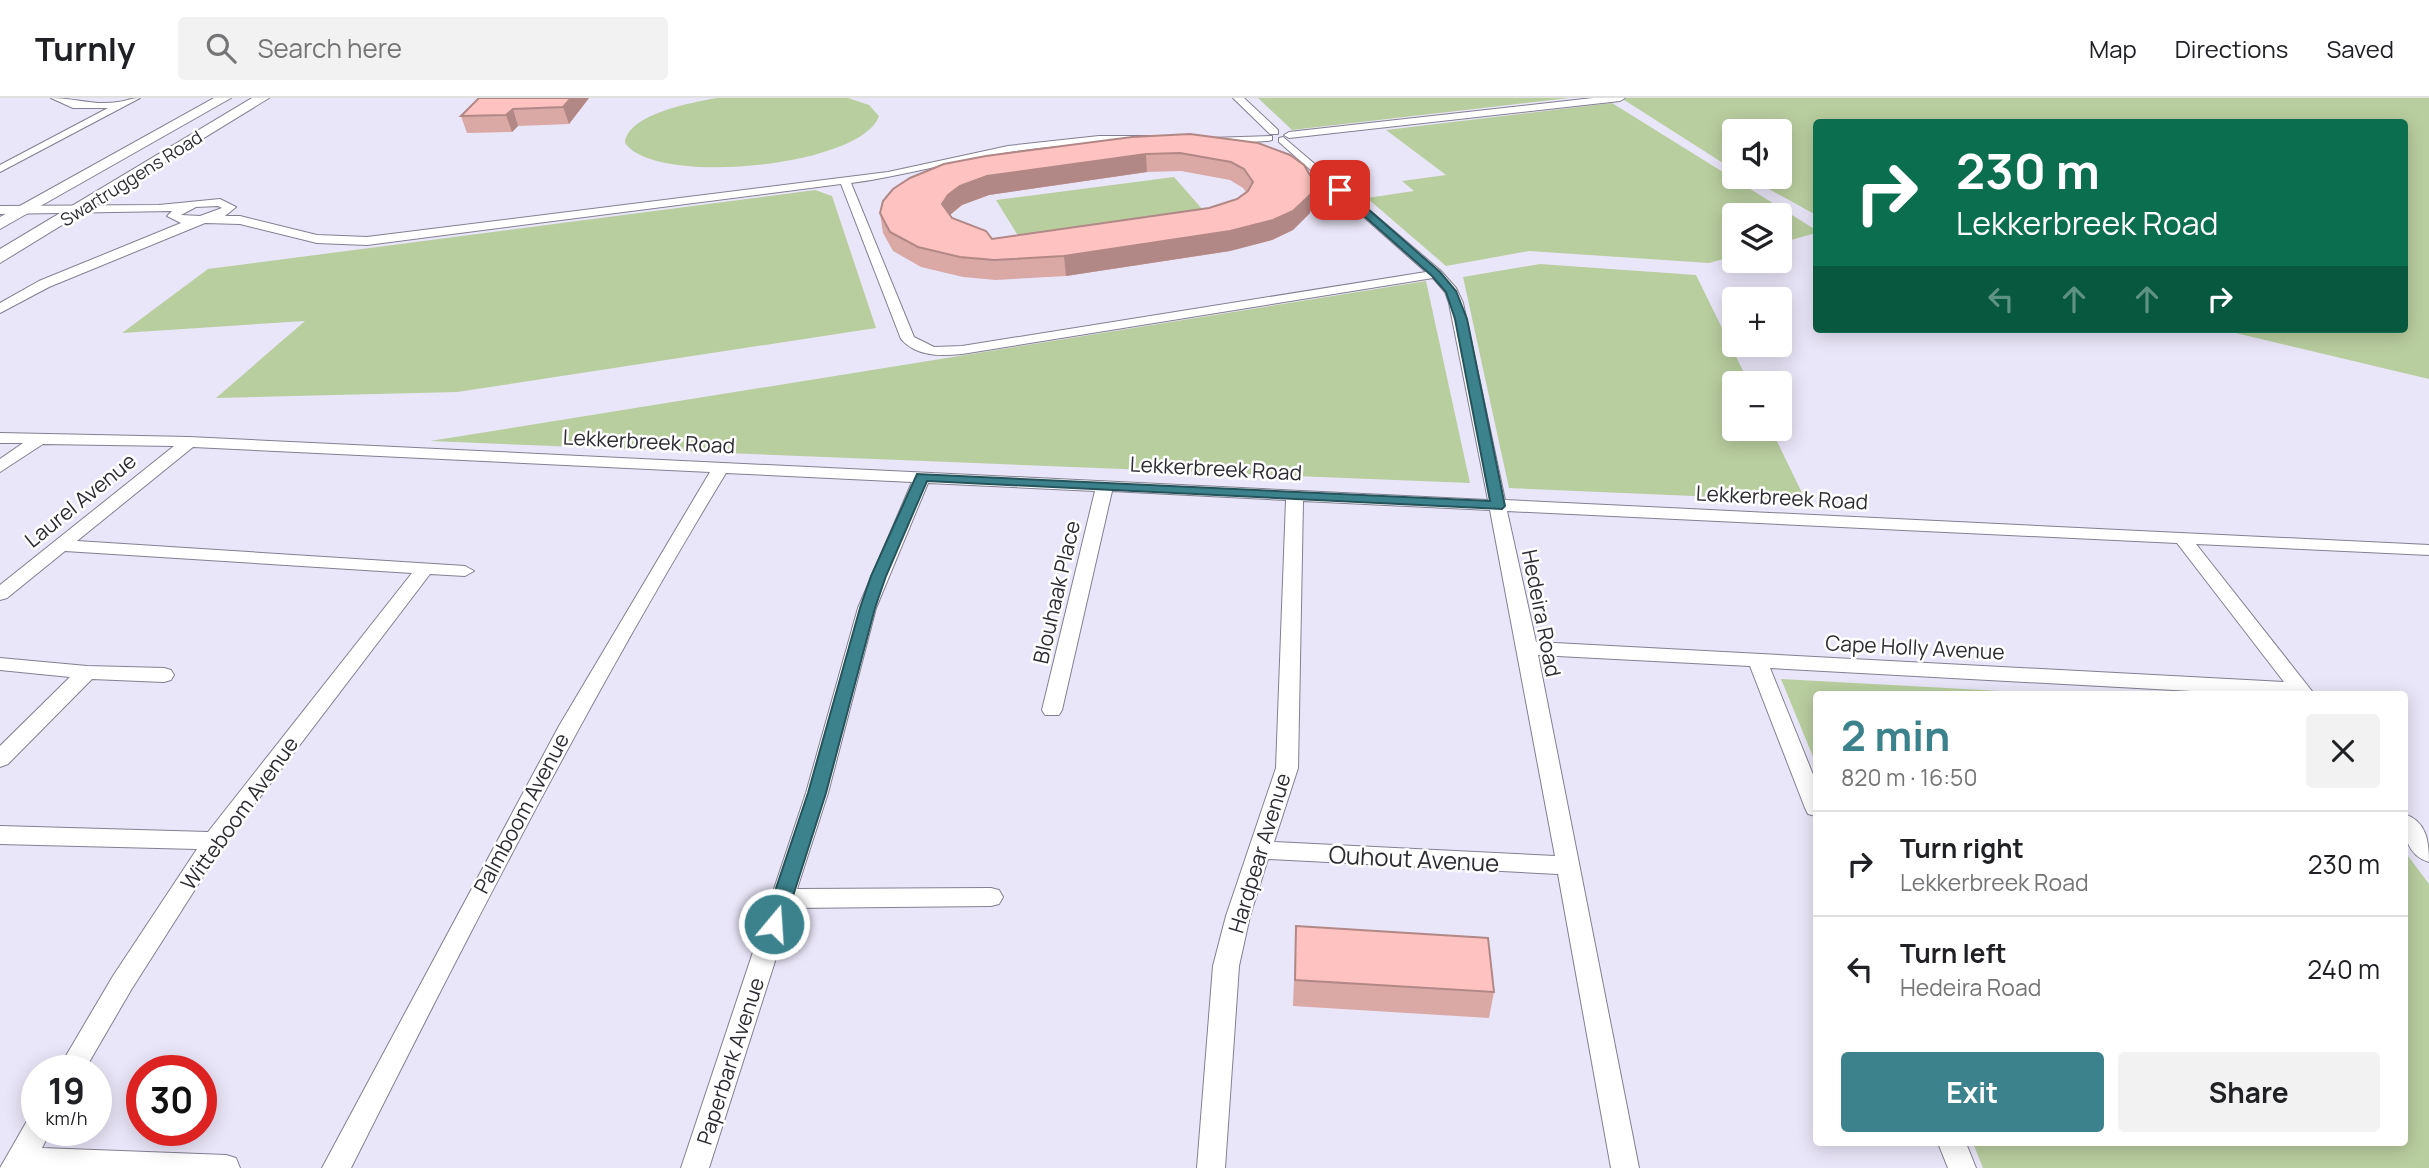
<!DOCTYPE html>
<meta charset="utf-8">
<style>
body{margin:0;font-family:Manrope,sans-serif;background:#f2f2f2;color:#202124;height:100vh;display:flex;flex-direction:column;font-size:26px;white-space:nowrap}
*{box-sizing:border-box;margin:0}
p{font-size:23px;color:#757577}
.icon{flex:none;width:38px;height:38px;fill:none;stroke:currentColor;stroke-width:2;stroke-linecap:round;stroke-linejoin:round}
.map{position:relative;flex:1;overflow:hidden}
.details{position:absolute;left:1813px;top:593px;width:595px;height:455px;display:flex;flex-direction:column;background:#fff;border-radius:7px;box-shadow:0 4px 18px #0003}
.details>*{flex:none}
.banner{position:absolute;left:1813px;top:21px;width:595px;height:214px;border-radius:7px;box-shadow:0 4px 18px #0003;background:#0b6e4f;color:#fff;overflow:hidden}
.controls{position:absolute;left:1722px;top:21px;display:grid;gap:14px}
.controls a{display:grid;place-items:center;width:70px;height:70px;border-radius:7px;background:#fff;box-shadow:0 4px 18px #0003;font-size:35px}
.speed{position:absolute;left:21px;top:957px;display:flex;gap:14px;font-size:35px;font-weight:700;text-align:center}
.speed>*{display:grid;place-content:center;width:91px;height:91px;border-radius:50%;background:#fff;box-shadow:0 4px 18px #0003;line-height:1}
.speed small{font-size:18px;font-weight:400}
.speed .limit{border:10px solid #d22;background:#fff;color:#111}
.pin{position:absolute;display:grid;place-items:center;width:60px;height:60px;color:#fff;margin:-30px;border-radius:14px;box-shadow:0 4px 10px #0006}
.me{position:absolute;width:77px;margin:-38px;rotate:18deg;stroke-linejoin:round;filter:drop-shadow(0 0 5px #0008)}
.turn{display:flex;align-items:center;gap:24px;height:147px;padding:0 28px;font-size:32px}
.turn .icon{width:91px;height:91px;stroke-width:2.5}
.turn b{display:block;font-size:49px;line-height:60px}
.lanes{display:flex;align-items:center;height:66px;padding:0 28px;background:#0003;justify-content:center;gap:35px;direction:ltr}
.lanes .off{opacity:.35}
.round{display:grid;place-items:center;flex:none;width:74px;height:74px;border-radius:7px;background:#f2f2f2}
.summary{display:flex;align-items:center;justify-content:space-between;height:119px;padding:0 28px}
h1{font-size:42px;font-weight:700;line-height:52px;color:#3b828d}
.action{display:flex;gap:14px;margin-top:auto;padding:14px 28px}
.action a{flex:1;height:80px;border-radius:7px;background:#3b828d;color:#fff;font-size:28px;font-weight:700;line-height:80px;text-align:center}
.action a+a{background:#f2f2f2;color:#202124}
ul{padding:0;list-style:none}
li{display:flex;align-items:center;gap:21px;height:105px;padding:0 28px;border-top:2px solid #e0e0e0}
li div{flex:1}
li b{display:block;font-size:26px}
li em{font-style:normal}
header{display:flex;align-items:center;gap:42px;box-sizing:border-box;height:98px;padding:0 35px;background:#fff;border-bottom:2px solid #e0e0e0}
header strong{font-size:33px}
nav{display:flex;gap:38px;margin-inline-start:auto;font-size:24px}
.search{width:490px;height:63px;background:#f2f2f2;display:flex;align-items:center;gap:18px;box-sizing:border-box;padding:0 24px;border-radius:7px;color:#757577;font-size:26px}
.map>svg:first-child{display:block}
.green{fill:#b9ce9f}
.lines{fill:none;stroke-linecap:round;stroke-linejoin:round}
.street-casing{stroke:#837f91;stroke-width:2}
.secondary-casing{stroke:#837f91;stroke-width:2}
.street{fill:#fff;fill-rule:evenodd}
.secondary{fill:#fff;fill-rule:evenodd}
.wall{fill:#daa8a5;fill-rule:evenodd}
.shaded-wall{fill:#b28886}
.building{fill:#fec3c0;stroke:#b28886;stroke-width:2;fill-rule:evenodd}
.route{fill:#3b828d;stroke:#26545c;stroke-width:2}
.labels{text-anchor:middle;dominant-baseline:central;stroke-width:5;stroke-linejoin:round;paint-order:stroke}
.far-street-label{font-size:18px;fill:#2d2c33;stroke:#fff}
.street-label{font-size:21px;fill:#2d2c33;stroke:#fff}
.near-street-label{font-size:24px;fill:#2d2c33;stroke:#fff}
</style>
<header>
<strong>Turnly</strong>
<div class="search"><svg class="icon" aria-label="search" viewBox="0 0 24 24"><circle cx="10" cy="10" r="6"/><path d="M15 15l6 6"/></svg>Search here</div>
<nav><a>Map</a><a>Directions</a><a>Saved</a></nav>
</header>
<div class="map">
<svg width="2429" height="1070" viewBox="0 0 2429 1070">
<rect width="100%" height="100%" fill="#eae6f9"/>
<path class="green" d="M717,0H848L869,7L879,18C862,69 654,89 625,45C627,16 694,4 717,0Z
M1258,0H1570L1292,32Z
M1621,0H2429V281L2219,231H2404V24H1816V117L1747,79H1780V33H1734V72Z
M1612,5L1816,132V135L1780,145V117H1734V158L1709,165L1529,153L1446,168L1367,100L1414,93L1402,83L1446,77L1386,32Z
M1174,79L1211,121L1023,146L996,102Z
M815,92L832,98L876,230L457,294L216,300L305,223L122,235L208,171Z
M1540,166L1696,177L1749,285H1734V331H1771L1806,403L1509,390L1463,179Z
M1426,183L1470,385L430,343Z
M1781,581L2076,597H1816V666Z
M2405,754L2429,786V1070H1983L1973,1045H2404Z"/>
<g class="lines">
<defs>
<path id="street" d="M51,0C73,0 96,8 118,4C126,3 131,0 140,0L0,74V67L108,10H73Z
M1233,0H1244L1278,32V36H1270Z
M1593,0H1625L1620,3L1289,40L1284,37L1289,34Z
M1099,38H1169L1174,41L1169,44C1115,44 1062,46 1009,54C956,62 905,78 851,85L914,239L934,249L962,248L1426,174L1279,44V40L1283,39L1441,173L1456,190L1463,205L1505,402L2429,447V457L2196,446L2315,597H2265L1770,570L1816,684V718L1808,716L1805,710L1750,568L1538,557L1639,1070H1611L1558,776L1268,761L1250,818L1239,868L1225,1070H1197L1213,868L1226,818L1276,670L1286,402L1112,393L1062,612L1059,617H1045L1042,612L1095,393L928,385L876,510L828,695L797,791L991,790L999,792L1003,799L999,806L991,808L792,810L709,1070H681L806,695L858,510L912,384L726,375C589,600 469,835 351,1070H322L559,628L710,374L193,349L77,443L465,468L474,473L465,478L430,476L222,749L131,892L84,973H57L113,878L197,751L0,746V728L208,734L412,475L65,453L7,500L0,502V487L174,348L43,346L0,374V361L23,345H0V335L189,339L1488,402L1449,205L1445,194L1433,180L962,256C940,258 917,259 901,241L841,86L367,147L317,145L240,126L205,125L49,189L0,215V205L39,183L181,125L167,118L172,113L0,116V108L159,107L220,101L236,109L225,118H240L317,137L367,139L888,74L1008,48ZM218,108L222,110L200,118L181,117L196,109ZM1303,403L1490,412L1555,758L1274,744L1298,670ZM1507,413L2177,445L2284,584L1536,544Z
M1272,38V42L1268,43L1210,46L1205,43L1210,40Z
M0,560L87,568L164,570L171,572L174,577L171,582L164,584L92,581L8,666L0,669V648L70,579L0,572Z
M2404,716C2427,723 2429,744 2429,764C2406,757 2404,736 2404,716Z
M37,1019V1032H51L42,1050L226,1057L236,1060L240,1070H0L27,1023Z
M1938,1045H1966L1976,1070H1948Z"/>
<path id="secondary" d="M214,0H231L0,131V119Z
M252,0H269L0,165V151Z"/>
</defs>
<use href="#street" class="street-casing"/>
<use href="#secondary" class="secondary-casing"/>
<use href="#street" class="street"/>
<use href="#secondary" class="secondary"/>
</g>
<path class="wall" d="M479,0H589L569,26L518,28L512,34L467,35L461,18Z
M1132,39L1314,84L1313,103L1310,115L1293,132L1272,142L1230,153L1066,178L996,182L963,179L921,169L893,153L883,135L880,115ZM1181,73L1230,82L1243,90L1246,94L1237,101L1209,110L992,141L952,120L950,117L962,107L989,97L1147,74Z
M1296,828L1494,894L1489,920L1293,908Z"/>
<path class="shaded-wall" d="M571,0H589L569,26L563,9Z
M513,11L518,28L512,34L506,17Z
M1146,56L1147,74L989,97L962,107L951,116L945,125L942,106L948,97L960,88L987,78Z
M1314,84L1313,103L1310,115L1293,132L1272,142L1230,153L1066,178L1064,158Z"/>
<path class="building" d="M479,0H571L563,9L513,11L506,17L461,18Z
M1190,36L1258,45L1290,57L1304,67L1314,84L1311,96L1293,113L1273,122L1230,133L1064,158L994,162L960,159L918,149L890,134L880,115L883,103L893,91L910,80L944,66L986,58L1132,39ZM1180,55L1231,64L1244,71L1253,84L1248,93L1237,101L1209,110L992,141L986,133L952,120L942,106L948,97L960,88L987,78L1146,56Z
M1296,828L1488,840L1494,894L1295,882Z"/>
<path class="route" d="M1337,90H1344L1440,174L1456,193L1467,221L1505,408L1502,411L927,383L886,478L875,510L826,695L784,826L782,832L774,834L767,832L764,826L808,695L860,510L871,478L917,376L1490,403L1455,221L1446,194L1432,178L1337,94Z"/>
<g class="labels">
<g class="far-street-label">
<text transform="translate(131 80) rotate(-32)">Swartruggens Road</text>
</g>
<g class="street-label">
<text transform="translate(649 343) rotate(3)">Lekkerbreek Road</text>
<text transform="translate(1216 370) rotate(3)">Lekkerbreek Road</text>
<text transform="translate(1782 399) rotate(3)">Lekkerbreek Road</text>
<text transform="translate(80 402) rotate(-39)">Laurel Avenue</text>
<text transform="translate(1056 494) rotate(-77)">Blouhaak Place</text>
<text transform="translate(1542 515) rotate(79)">Hedeira Road</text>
<text transform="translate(1915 549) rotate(3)">Cape Holly Avenue</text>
<text transform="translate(239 715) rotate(-54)">Witteboom Avenue</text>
<text transform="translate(521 715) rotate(-62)">Palmboom Avenue</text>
<text transform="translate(1259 755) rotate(-73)">Hardpear Avenue</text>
<text transform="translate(730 963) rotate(-72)">Paperbark Avenue</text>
</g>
<g class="near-street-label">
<text transform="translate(1414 760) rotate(3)">Ouhout Avenue</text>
</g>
</g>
</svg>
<div class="controls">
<a><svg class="icon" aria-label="sound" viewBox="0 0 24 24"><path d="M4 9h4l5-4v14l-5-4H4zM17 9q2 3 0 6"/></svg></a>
<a><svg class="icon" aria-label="layers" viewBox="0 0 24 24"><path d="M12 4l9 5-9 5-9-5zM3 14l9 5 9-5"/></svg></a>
<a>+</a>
<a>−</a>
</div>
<div class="speed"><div>19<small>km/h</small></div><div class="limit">30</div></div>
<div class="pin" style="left:1340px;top:92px;background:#d93025"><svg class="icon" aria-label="arrive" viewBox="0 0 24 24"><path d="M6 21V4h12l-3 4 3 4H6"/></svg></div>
<svg class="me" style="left:774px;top:826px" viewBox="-20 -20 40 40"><circle r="17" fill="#3b828d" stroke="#fff" stroke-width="3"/><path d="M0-11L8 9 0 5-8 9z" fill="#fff"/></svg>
<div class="banner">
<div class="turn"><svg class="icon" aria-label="right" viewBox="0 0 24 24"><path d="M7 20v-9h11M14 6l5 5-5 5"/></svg><div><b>230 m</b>Lekkerbreek Road</div></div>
<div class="lanes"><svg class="icon off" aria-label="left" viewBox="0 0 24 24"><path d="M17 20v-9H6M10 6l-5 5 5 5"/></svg><svg class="icon off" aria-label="ahead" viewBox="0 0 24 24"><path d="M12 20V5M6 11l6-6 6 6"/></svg><svg class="icon off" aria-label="ahead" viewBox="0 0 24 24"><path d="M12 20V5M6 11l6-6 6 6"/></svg><svg class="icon" aria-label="right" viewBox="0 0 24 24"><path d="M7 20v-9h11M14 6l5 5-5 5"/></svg></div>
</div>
<section class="details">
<div class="summary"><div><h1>2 min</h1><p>820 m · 16:50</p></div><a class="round"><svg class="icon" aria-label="close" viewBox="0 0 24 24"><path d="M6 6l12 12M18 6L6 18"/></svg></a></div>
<ul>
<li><svg class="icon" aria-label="right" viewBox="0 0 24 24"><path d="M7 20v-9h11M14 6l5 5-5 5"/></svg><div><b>Turn right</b><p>Lekkerbreek Road</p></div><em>230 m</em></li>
<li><svg class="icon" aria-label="left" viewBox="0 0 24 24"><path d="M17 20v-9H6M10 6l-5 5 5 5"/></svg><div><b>Turn left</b><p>Hedeira Road</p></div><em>240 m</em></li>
</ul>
<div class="action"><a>Exit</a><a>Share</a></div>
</section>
</div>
